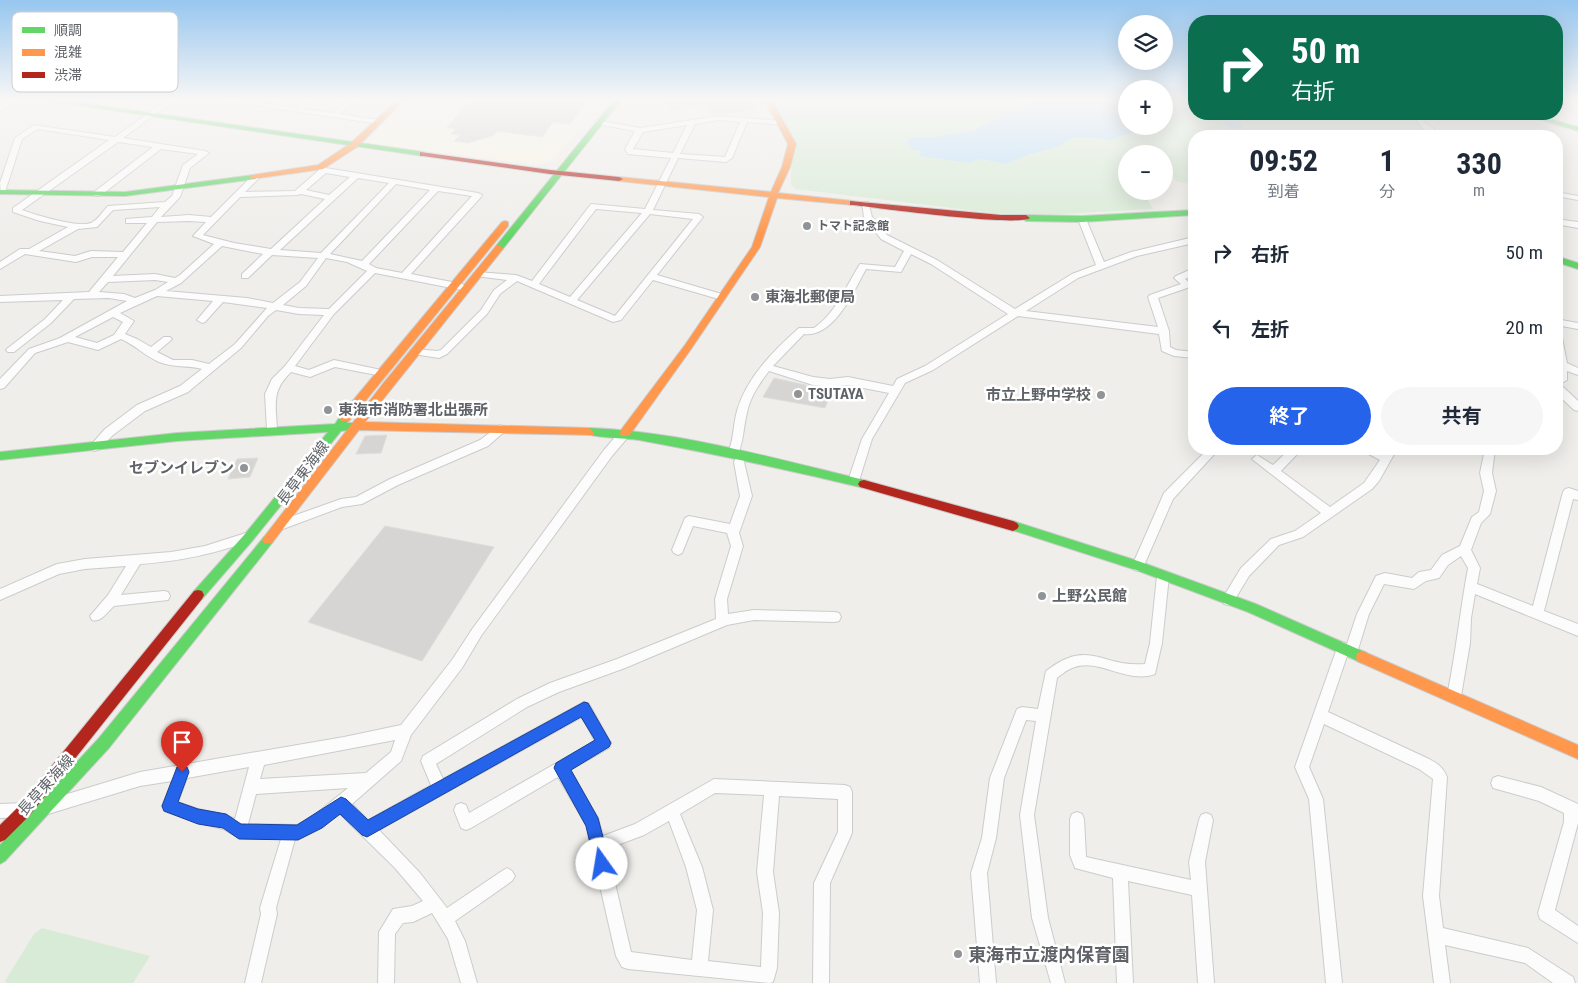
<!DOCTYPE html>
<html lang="ja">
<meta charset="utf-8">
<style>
body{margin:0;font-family:"Roboto Condensed","Noto Sans JP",sans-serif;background:#f6f6f7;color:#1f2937;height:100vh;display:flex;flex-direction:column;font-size:19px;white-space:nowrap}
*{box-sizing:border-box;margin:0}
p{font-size:16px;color:#747a83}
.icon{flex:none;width:28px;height:28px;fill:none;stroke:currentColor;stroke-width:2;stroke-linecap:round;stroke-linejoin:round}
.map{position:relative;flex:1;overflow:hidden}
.drawer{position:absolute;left:1188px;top:130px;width:375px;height:325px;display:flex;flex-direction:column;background:#fff;border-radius:20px;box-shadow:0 5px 20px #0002}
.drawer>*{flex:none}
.banner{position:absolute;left:1188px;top:15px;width:375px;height:105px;border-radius:20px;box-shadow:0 5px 20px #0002;background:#0b6e4f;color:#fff;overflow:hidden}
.tools{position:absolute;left:1118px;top:15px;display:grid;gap:10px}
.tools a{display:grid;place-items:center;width:55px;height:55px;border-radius:50%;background:#fff;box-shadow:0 5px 20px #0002;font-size:25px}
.pin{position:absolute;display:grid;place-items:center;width:42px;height:42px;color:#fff;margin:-51px -21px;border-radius:50% 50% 50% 0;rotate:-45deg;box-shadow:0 0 5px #0007}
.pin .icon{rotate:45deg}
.me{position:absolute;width:55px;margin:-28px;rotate:347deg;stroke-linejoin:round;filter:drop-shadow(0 0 4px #0008)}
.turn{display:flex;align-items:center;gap:18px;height:105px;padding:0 20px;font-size:22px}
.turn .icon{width:65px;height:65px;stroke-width:2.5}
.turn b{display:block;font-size:35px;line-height:42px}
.eta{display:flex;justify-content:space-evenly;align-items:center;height:85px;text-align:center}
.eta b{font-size:30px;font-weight:700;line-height:35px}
.action{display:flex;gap:10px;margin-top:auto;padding:10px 20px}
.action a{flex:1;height:58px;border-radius:30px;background:#2563eb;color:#fff;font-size:20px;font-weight:700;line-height:58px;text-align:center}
.action a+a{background:#f6f6f7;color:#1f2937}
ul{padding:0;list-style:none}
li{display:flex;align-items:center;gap:15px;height:75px;padding:0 20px}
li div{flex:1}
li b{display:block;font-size:19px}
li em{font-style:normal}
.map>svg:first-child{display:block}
.commercial{fill:#f7f3e4}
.green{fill:#d8ebd6}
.water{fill:#bfe0f9}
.building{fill:#d6d5d3;stroke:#deddd9}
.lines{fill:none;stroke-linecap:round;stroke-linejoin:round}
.street-casing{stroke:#cbcccc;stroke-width:2}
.fast-casing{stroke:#cacacb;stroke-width:2}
.slow-casing{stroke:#cacacb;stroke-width:2}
.jam-casing{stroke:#cacacb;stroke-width:2}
.street{fill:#fdfcfc;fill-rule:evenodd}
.fast{fill:#63d668;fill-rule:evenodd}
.slow{fill:#ff974d;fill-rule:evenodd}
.jam{fill:#b3261e;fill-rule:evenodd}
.rail{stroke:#e4e4e4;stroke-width:2.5;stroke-dasharray:0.5 4.5;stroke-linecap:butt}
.route{fill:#2563eb;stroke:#184099}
.poi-dot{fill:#919496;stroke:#fff;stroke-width:2}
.labels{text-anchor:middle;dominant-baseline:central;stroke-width:5;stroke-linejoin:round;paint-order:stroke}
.far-poi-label{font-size:12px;font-weight:bold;fill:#5f6368;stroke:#fff;text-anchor:start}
.poi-label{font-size:15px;font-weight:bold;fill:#5f6368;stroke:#fff;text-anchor:start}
.street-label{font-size:15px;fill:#5f6368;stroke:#fff}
.near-poi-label{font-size:18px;font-weight:bold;fill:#5f6368;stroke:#fff;text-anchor:start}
.key{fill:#fff;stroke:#cfd0d2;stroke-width:1}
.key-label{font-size:14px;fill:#5f6368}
</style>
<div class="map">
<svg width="1578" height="983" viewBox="0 0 1578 983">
<rect width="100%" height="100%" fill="#efeeea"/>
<path class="commercial" d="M410,99H605L553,160L538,165L364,143Z"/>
<path class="green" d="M770,99H1126V126H1164V99H1194V114H1411L1428,136H1194V185L1176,181L1166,170L1164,171V154H1126V191H1143L1153,209L1038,215L993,213L796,189L791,185L792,144Z
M42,928L150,956L133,983H7L5,981L34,934Z"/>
<path class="water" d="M1033,99H1126V126H1138L1141,132L1122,135L1110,141L1096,138H1073L1057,147L1030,154L1006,164L980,159L969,163L920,156L921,151L910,149L912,146L905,143L913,137H931L973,131L1008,111L1021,113Z
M1214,114H1234V118L1242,125V130L1227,126Z"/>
<path class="building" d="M472,99H590L570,124L553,122L542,137L497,131L494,135L468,143L454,141L460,135L451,134L456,129L447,127Z
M665,99H752L757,109L712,115L707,105L670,111Z
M774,378L832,391L825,408L763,397Z
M387,435L381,453L356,454L365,436Z
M258,458L250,477L228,479L237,459Z
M385,526L494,547L422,661L308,622Z"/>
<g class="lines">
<defs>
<path id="street" d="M12,99H21L0,111V106Z
M168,99H176L123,138L205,151L209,153L190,168L180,197L161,217L189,215L211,217L252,176H255L259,178L245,192L295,191L319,170L316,167L320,165L326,168L478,193L482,195L481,197L411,274L462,284L467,287L462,290L375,273L334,314L295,366L309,370L334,360L386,371L387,373L386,375L382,376L335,367L310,377L291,372C271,391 276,405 277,430L276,433H268L267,430L265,394L272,379L285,366L324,315L299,314L276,310L268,316L241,348L188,392L145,411L113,435L98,450L94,451L89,447L105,429L137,405L180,386L202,369C188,365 173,368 159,362C145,356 135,345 121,339L98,350L68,342L35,353L4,388L0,389V379L29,349L60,338L127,301L109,298L74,299L51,323L14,352H8L6,350L8,348L45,319L63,300L0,302V296L89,292L118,257H92L76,262L25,254L0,269V262L20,249H29L68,227L40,221L13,212V208L109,140L38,129L22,139L5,192L1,194L0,183L15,138L34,125L115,137ZM118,142L153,147L94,192V196H100L161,149L198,154L183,165L172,196L165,202L108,206C103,211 98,220 91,223C79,228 35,215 22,210ZM326,173L350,177L329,195L306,190ZM358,178L389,183L321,253L280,250ZM396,184L430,190L362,261L330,254ZM438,191L472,196L402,273L376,268L369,264ZM301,194L325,199L271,249L234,243L203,235L240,197L297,195ZM160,207L152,217L126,219V223H147L123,252L91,251L75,256L39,251L78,229L97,227L113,210ZM189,221L206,222L193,236L214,244L180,275L175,278L155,274L113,276L157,222ZM222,246L263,254L242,274V278H248L272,255L318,258L300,282L273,303L247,298L166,291L181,283ZM326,258L347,262L367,271L329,309L299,308L283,305L306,286ZM155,280L168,282L155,290L135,298L124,294L99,292L108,282ZM157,296L213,301L197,320L202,323L205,322L223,302L267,308L235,344L209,364L192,360H173L157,352L170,341L172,339L170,337H164L151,347L137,339L125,334L134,321L120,313ZM113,317L123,322L114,335L97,343L75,337Z
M212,99H232L296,108L306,99H313L303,109L333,113L348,99H356L340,114L379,120L383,122L379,124Z
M1415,114H1421L1423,121L1443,136C1430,136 1417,126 1415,114Z
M719,116L782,121L786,123L782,125L747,122L732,158L726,162L678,158L653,210L699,214L703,217L657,275L725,295V299L722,300L653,280L621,320L613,322L517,281L500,294L487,314L447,354L439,358L413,354L411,352L416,349L437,351L441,350L481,310L494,290L507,280L476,276V272L516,275L532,281L591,204L645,209L671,158L628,154L625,149L635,131L596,124V120L640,128ZM719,120L740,122L725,157L680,154L695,124ZM687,125L673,153L633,149L643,132ZM596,209L642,213L570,297L539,284ZM650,214L693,219L615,316L577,300Z
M1556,192L1578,196V200L1556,196Z
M862,202H868L872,217L887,235L937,260L1015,309L1072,274L1096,265L1078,219L1079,217L1082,216L1086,219L1104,262L1131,252L1194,237V243L1137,256L1078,278L1026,311L1158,327L1148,297L1150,295L1181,284L1174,278L1176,276L1194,268V275L1185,279L1192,285L1190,287L1158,298L1169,331L1170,347L1176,350L1194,352V358L1174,356L1162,351L1159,334L1018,316L933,370L905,383L872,439L858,484H850L848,481L862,439L889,393L848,385L830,387L813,385L769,371C759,384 750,397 747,413C743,428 744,442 737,456H729L728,453C734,439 733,425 737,411C746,378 774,350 799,328H814C836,313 846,286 860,264L895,267L904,251L881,239L864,217ZM911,254L931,264L1008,314L925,366L897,379L893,386L848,377L830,379L813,377L773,366L804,334C834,338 854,291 866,269L901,272Z
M1556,219L1578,222V228L1556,224Z
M1556,319L1578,323V329L1556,325Z
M1556,330L1561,333L1567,363L1578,368V375L1567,371V380L1560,384L1578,401V411L1574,410L1556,393Z
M500,425L505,429L504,432L488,446L398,485L362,504L342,507L283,529L279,527L277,524L279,521L341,499L356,497L390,479L480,440Z
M625,429L630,433L629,436L612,456L481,636L462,668L411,735L401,761L352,804L368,820L431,785L421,761L423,756L517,699L550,683L617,659L716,619L715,599L731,546L727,533L693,526L682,553L678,555L674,553L672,550L685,518L689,516L730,524L740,496L734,462L739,452H747L748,455L744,462L752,496L739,533L743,546L727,599L728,614L754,610L835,612L839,613L841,617L839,621L835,622L754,620L727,625L625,668L559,692L527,707L436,764L443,779L584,702L589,704L611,743L609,748L570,770L598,818L603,836L635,824L714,779L845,785L850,787L852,792V833L830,883L829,983H813L814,883L838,832V799L779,796L773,872L779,913L777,968L773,982L770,983L628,969L622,967L616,956L586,825L558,777L471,828L466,830L461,828L454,810L456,805L461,803L466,805L469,813L595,741L582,717L379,830L420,873L447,908L502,871L507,868L512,871L515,876L512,881L455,921L465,941L477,983H461L448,939L432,913L413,922L403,923L395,934L394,983H378L379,932L393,909L412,906L423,901L395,868L340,814L322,827L295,839L276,908L277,914L261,983H245L261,914L260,908L281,839L239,838L223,829L198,823L164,811L162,806L172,781L140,786L48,814L43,812L41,807L43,802L48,800L140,772L344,737L401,725L452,660L473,628L604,450L621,430ZM395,740L391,752L366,773L260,779L264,765ZM249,767L235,819L226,815L198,809L178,802L187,778ZM348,788L312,817L297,825L248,824L256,794ZM715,793L764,795L757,872L763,913L761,967L708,961L713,910L702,867L680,814ZM669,821L686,867L697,910L692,960L631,952L607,849L644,835Z
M1208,449H1219L1173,499L1142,570L1138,571L1134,570L1132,566L1164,493Z
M1290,449H1302L1281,471L1330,507L1364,483L1380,460L1365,452L1364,449H1378L1384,453L1387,449H1397L1379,481L1372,489L1303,537L1279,545L1249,576L1232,604L1228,605L1224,604L1222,600L1224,596L1241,568L1271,539L1295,531L1321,513L1252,459L1257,455L1273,465Z
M1485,449H1495L1492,473L1496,491L1490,514L1481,523L1471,550L1480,568L1477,584L1533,606L1563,492L1565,489L1569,488L1578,491V500L1573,499L1544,611L1578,624V636L1475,594L1471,618L1470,643L1461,696L1459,700L1454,702L1449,700L1447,696C1456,653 1460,611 1468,568L1461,556L1448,565L1439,578L1426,581L1414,589L1384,584L1369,614L1356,656L1351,658L1347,656L1328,712L1429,759C1438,764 1443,767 1447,777L1439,896L1443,928L1528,948L1573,977L1575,983H1553L1525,963L1445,945L1450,983H1434L1423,896L1433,779L1419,769L1324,724L1309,767L1323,799L1342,983H1326L1309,799L1295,767L1337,648L1338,644L1343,642L1347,644L1357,614L1376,576L1385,573L1412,578L1419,572L1431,570L1442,555L1460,546L1472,517L1479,512L1484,491L1480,473Z
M249,532L253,534L255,537L253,540C213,554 182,561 140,564L121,595L164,591L168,592L170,596L168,600L114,606C107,612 101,623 92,620L90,616L108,595L126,566L85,569L59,574L0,600V589L57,564L85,559L171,552L205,546Z
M1163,571L1167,572L1169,576L1162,643L1155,674C1126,685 1097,655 1070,669C1065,671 1061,675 1057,678L1034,815L1048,918L1065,983H1051L1032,918L1020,815L1036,721L1026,720L1004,778L996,838L987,873L996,983H980L971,873L982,838L990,778L1017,709L1022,707L1038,709L1046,671C1090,637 1102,668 1145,664L1150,643L1157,576L1159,572Z
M1498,776L1541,787L1578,804V823L1555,910L1578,926V943L1540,919L1538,913L1564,822V813L1539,801L1493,788L1491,783L1493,778Z
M25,803L30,805L32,810L30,815L25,817L0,818V804Z
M1077,812L1082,814L1084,819L1086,857L1191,880L1189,862L1199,820L1201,815L1206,813L1211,815L1213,820L1205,862L1214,983H1198L1192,895L1128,881L1133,983H1117L1113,878L1075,868L1070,855V819L1072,814Z"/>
<path id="fast" d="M34,99H54L423,152L427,154L423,156Z
M615,99H622L502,250H496V246Z
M1522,114H1533L1578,127V131Z
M253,175H256V179L125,196L0,194V190L125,192Z
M1194,210V215L1082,222L1026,221L1022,218L1026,215L1082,216Z
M1556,256L1578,263V269L1556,262Z
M345,414L350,418L347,423H362L363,426L362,429L341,431L253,540L202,599L198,600L194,599L192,595L194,591L245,534L328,432L177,441L0,460V452L177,433L335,424L341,415Z
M589,428C679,431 776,459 864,480L868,481L870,484L868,487L864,488C789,470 715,454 639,440C628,438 588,438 584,432Z
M1013,521L1138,561L1256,604L1367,653L1368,657L1367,661L1362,663L1248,612L1136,570L1009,529L1007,526L1009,523Z
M268,535L272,537L274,540L272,543L109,748L5,861L0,864V845L99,738L264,537Z"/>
<path id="slow" d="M398,99H405L357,147L323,169L253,179L249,177L253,175L318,165L351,143Z
M764,99H771L796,144L790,167L778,193L853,201L857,203L853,205L777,198L760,247L691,349L629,436H621L620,433L621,430L685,345L752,247L769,197L619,181L615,179L619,177L771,192L782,167L788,144Z
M505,221L508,222V226L349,421H341L340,418L341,415L502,222Z
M499,245L503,248L502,250L365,422L589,428L594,432L593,435L359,430L272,543H264L262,540L264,537L382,385L496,246Z
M1362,651L1578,745V759L1357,661L1356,657L1357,653Z"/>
<path id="jam" d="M420,152L550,170L619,177L623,179L619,181L550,174L423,156H420Z
M850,201L1001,215H1026L1030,218C1018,227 878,208 853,205H850Z
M864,480L1013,521L1017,523L1019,526L1017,529L1013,531L860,487L858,484L860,481Z
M198,590L202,591L204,595L202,599L30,815L5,840L0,842V825L20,805L194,591Z"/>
</defs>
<use href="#street" class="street-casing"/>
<use href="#fast" class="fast-casing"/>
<use href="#slow" class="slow-casing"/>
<use href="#jam" class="jam-casing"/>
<use href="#street" class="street"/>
<use href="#fast" class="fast"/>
<use href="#slow" class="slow"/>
<use href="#jam" class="jam"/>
<path class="rail" d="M1555,114L1578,120"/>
</g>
<linearGradient id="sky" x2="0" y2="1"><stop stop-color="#97c6ef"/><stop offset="0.42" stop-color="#f8f7f6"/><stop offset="1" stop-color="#f8f7f6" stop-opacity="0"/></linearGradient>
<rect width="1578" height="237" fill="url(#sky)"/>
<path class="route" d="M584,702L588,703L611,743L609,747L571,770L598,818L610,864L608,869L602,871L597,869L595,864L586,826L554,768L556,763L595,740L581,717L367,837L362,835L340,814L322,828L298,840L239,839L223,828L198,824L164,811L162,806L177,767L182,765L187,767L189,772L178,802L198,809L226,814L241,824L297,825L341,797L346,799L368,820Z"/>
<g class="poi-dot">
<circle cx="807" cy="226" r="5"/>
<circle cx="755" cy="297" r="5"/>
<circle cx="798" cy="394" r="5"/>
<circle cx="1101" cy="395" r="5"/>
<circle cx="328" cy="410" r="5"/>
<circle cx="244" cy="468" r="5"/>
<circle cx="1042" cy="596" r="5"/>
<circle cx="958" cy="954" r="5"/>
</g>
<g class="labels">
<g class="far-poi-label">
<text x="817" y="226">トマト記念館</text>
</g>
<g class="poi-label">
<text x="765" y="297">東海北郵便局</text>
<text x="808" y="394">TSUTAYA</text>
<text x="1091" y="395" text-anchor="end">市立上野中学校</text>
<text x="338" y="410">東海市消防署北出張所</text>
<text x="234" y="468" text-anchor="end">セブンイレブン</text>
<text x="1052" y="596">上野公民館</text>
</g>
<g class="street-label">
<text transform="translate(303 473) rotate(-53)">長草東海線</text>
<text transform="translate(46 785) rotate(-48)">長草東海線</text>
</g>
<g class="near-poi-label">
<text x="968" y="954">東海市立渡内保育園</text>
</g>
</g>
<rect x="12" y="12" width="166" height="80" rx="8" class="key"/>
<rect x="22" y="27" width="23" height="6" fill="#63d668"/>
<rect x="22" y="49" width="23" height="7" fill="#ff974d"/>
<rect x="22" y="72" width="23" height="6" fill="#b3261e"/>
<g class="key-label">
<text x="54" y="35">順調</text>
<text x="54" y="57">混雑</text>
<text x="54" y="80">渋滞</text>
</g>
</svg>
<div class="tools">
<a><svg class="icon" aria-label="layers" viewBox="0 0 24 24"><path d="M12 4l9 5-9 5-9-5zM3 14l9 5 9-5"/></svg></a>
<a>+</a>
<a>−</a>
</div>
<div class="pin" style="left:182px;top:772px;background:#d93025"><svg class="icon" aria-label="arrive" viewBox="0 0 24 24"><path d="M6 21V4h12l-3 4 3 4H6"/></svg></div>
<svg class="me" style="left:602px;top:864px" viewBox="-20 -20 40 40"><circle r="19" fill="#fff"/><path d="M0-13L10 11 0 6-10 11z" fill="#2563eb"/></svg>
<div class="banner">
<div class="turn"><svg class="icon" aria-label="right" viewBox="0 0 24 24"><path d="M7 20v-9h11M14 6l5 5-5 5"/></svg><div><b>50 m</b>右折</div></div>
</div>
<section class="drawer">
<div class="eta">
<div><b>09:52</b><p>到着</p></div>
<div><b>1</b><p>分</p></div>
<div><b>330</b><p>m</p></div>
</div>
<ul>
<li><svg class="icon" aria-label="right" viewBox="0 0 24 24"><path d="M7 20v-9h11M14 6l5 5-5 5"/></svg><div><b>右折</b></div><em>50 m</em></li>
<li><svg class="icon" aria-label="left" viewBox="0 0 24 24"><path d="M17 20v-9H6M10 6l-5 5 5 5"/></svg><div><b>左折</b></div><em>20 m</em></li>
</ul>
<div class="action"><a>終了</a><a>共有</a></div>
</section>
</div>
